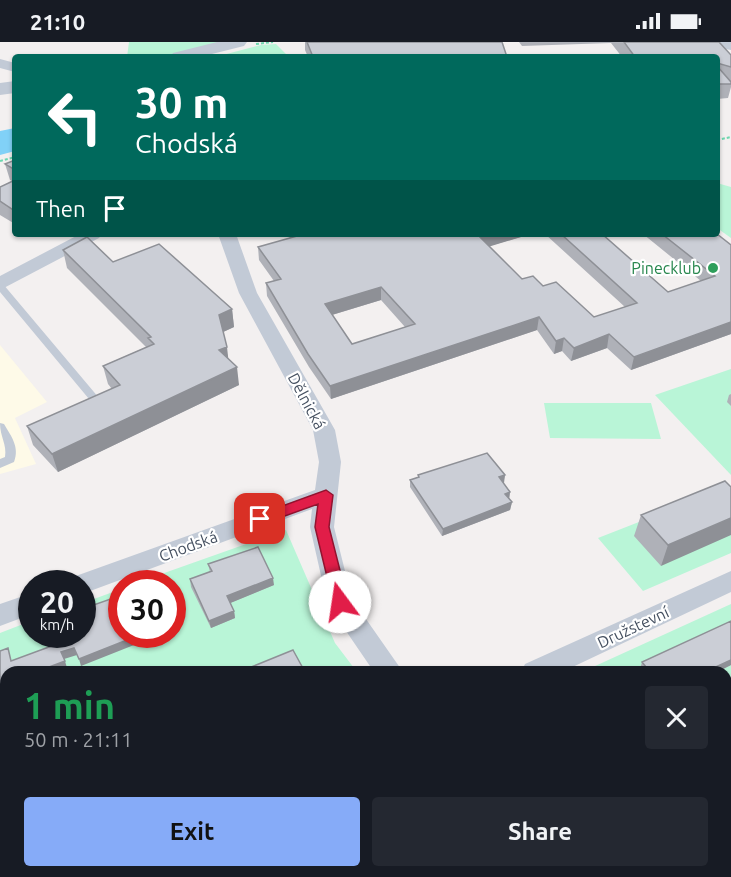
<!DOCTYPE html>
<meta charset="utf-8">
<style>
body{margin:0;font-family:Ubuntu,sans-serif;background:#242831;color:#f1f3f6;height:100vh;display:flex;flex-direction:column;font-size:22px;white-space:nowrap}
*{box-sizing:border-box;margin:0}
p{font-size:20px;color:#9ea1a6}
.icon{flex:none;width:33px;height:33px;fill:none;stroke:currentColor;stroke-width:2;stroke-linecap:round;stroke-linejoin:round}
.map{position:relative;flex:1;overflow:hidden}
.details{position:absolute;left:0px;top:624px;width:732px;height:212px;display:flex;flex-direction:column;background:#171b24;border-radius:18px 18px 0 0;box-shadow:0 2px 4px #0004}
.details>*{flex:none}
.top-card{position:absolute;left:12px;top:12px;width:708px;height:183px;border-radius:6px;box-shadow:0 2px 4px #0004;background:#00695c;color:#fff;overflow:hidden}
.speed{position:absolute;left:18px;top:528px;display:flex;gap:12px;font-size:30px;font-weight:700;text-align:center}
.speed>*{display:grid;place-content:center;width:78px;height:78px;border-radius:50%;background:#171b24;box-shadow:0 2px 4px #0004;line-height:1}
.speed small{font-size:15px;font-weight:400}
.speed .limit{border:9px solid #d22;background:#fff;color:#111}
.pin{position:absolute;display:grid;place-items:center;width:51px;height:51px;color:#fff;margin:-26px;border-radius:12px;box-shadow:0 3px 9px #0006}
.me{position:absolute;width:66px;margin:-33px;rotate:346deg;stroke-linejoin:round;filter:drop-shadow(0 0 4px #0008)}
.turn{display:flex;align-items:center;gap:21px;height:126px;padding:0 24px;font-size:27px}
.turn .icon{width:78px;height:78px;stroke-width:2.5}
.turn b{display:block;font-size:42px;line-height:51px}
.then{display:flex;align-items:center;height:57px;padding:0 24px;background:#0003;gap:12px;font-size:22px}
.round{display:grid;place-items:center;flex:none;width:63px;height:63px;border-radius:6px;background:#242831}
.headline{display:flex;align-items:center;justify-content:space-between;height:102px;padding:0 24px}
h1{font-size:36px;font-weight:700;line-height:45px;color:#1e9e55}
.cta{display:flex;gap:12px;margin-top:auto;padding:12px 24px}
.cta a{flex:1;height:69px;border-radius:6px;background:#86abf8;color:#111;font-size:24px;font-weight:700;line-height:69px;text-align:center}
.cta a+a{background:#242831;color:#f1f3f6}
.status{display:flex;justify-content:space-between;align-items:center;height:42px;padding:0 30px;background:#171b24;direction:ltr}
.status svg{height:16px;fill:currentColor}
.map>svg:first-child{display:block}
.commercial{fill:#fefae8}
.green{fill:#b9f5d7}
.water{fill:#81d1f7}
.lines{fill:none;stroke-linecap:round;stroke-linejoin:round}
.path{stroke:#6dd7af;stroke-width:2;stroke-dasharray:3 2;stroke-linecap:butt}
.service{fill:#c2cad6;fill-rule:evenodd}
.minor{fill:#c2cad6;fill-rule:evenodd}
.tertiary{fill:#c2cad6;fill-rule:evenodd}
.wall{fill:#afb1b8;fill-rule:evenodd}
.shaded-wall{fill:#8e9096}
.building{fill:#cbced6;stroke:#8e9096;stroke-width:1.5;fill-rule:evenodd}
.route{fill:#e11d48;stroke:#92132f;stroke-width:1.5}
.leisure-dot{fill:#2e9e5b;stroke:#fff;stroke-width:2}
.labels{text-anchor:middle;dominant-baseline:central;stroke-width:4.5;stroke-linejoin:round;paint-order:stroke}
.leisure-label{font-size:16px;fill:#27864d;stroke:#fff;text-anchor:end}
.street-label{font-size:16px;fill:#455060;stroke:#fff}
</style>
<div class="status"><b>21:10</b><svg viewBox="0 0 49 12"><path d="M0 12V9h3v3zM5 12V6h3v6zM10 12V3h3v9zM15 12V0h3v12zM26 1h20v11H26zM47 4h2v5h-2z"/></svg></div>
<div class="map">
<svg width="731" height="835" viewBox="0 0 731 835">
<rect width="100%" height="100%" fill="#f3f0f0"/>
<path class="commercial" d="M0,303L47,360L15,376L36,422L0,432Z"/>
<path class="green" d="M129,0H220L163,15H127Z
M276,2L289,15H215L261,3Z
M717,141L731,145V196L717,186Z
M731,327V433L655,353Z
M544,361H651L661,397L550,396Z
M731,444V511L643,549L598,496Z
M286,488L335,601L357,630H6V830L0,832V591L31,579L32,592H82L83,561L121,547L122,592H172V542L136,541Z
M731,562V835H594L590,830H726V630H582Z
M153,830H513L517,835H141Z"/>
<path class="water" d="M15,86V109L0,113V89Z"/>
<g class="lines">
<path class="path" d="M256,2L273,0
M717,98L731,95
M0,119L15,115"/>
<path class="service" d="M0,241L3,242L99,356L100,358C97,363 87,366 81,364L80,362L89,357L0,250Z
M0,381L4,382C11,394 20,405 14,420L0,426V417L5,415C7,402 0,395 0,381Z"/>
<path class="minor" d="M0,17L15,21V30L0,26Z
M80,192H102L99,196L0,248V234Z
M218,192H236L257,251L335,388L341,420L334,485L352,557L403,630H374L331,567L327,560L310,485L312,467L82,552V542H70L73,535L315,448L319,420L313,388L239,251Z
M731,529V550L562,630H521L525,622Z
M32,551V572L0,584V562Z
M59,830H101L99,835H56Z
M532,830H566L569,835H534Z"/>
<path class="tertiary" d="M217,0H247L244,4L200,15H170L173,11Z
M704,0H731V8L707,4Z
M15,39V51L0,53V41Z"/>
</g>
<path class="wall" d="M305,0H502L507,15H308L305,8Z
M519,0H719L731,25V45L728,56L717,57V15H622L611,1L522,4Z
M15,118V182L0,173V145L12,139L10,138L5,122Z
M286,192H531L489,204L522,237L543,244L594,275L625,265L545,192H602L668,250L701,239L643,192H717L731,203V292L631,328L607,306L571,319L562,309L554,312L537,288L331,357L309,325L267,254L266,241L274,239L259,218L258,205L290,196ZM381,258L405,285L352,302L332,273Z
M63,208L113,220L232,267L234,285L223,290L228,317L239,343L58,430L33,403L27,384L112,347L108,342L103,324L146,305L67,226Z
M731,352V364L727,360L729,353Z
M418,433H505L503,441L510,450L509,457L512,460L510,468L442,494L410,445V438L418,435Z
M725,439L661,524L634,494L641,473Z
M208,522L274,543L230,561L234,569L235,576L211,586L191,545L190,537L210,530Z
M642,620L731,623L717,630H642L640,627Z
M391,830H417L420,835H394Z
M465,830H500L488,835H470Z
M706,830H726L731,835H710Z"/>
<path class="shaded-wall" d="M489,192H531L478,208L480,195Z
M381,245V258L325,275V262Z
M232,267L234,285L221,291L219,273Z
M539,275L537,288L331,357L330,344Z
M731,280V292L631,328L634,315Z
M609,292L607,306L571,319L574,306Z
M564,296L562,309L554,312L556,299Z
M227,305L229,323L219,308Z
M237,325L239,343L58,430L52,412Z
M505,433L504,441L498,443L499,435Z
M510,450L509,457L505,452Z
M512,460L510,468L442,494L443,487Z
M731,476V493L661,524L668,503Z
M273,536L274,543L228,562L227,554Z
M234,569L235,576L211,586L209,579Z
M134,592H157L134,600V603L81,624L79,617Z
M74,606L77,613L64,617L61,610Z
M731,618V623L717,630H705Z
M65,619L67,626L57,630H36Z
M6,641V650L0,652V644Z
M1,770L6,782L0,785V771Z
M488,830H500L488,835H477Z"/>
<path class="building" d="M307,0H502L507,15H313Z
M624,0H719L731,13V25L717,21V15H635Z
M717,24L731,40V42H717Z
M15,118V128L5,122Z
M15,138V169L0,159V145Z
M296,192H489L480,195L522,237L533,234L543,244L556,240L594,275L637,261L561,192H602L668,250L715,234L662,192H717L731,203V280L634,315L609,292L574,306L564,296L556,299L539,275L330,344L308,312L266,241L281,237L258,205L297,194ZM381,245L415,282L352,302L325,262Z
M87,195L113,220L159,202L232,267L219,273L227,305L219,308L237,325L52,412L27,384L120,343L103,324L154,302L148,296L151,295L63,208Z
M487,411L505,433L499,435L510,450L505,452L512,460L443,487L410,438L419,435L418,433Z
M725,439L731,445V476L668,503L641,473Z
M258,505L273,536L227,554L234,569L209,579L190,537L212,529L208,522Z
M122,553V592H134L131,593L132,596L79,617L74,606L61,610L65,619L36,630H6V641L0,644V609L8,606L11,619L57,602L54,592H82V567Z
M731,579V618L705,630H650L642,620Z
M293,608L305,630H245L244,628Z
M6,707V790L1,770L0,771V709Z
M731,771V835H718L714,830H726V774Z
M196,830H264L266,835H186Z
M394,830H417L420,835H397Z
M471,830H488L477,835Z"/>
<path class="route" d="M326,448L333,453L329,485L348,560L346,564L340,566L335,564L333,560L315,485L318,462L260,483L255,481L253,477L255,474Z"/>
<circle class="leisure-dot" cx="713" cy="226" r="6"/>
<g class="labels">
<g class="leisure-label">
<text x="701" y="226">Pinecklub</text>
</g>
<g class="street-label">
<text transform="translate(307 359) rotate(62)">Dělnická</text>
<text transform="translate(188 504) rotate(-20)">Chodská</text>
<text transform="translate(633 585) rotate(-25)">Družstevní</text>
</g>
</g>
</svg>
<div class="speed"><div>20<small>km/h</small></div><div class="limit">30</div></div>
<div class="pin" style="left:260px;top:477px;background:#d93025"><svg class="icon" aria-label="arrive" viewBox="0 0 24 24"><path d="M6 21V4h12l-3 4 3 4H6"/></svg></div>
<svg class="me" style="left:340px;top:560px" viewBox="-20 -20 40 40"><circle r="19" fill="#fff"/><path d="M0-13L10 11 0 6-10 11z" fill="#e11d48"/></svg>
<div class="top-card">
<div class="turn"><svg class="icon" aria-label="left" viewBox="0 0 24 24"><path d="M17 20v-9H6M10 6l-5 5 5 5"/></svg><div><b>30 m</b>Chodská</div></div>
<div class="then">Then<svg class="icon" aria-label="arrive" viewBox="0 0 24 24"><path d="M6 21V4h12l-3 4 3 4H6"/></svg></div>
</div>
<section class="details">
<div class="headline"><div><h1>1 min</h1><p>50 m · 21:11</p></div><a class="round"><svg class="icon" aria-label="close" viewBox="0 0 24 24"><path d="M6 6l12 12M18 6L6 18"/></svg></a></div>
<div class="cta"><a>Exit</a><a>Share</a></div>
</section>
</div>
